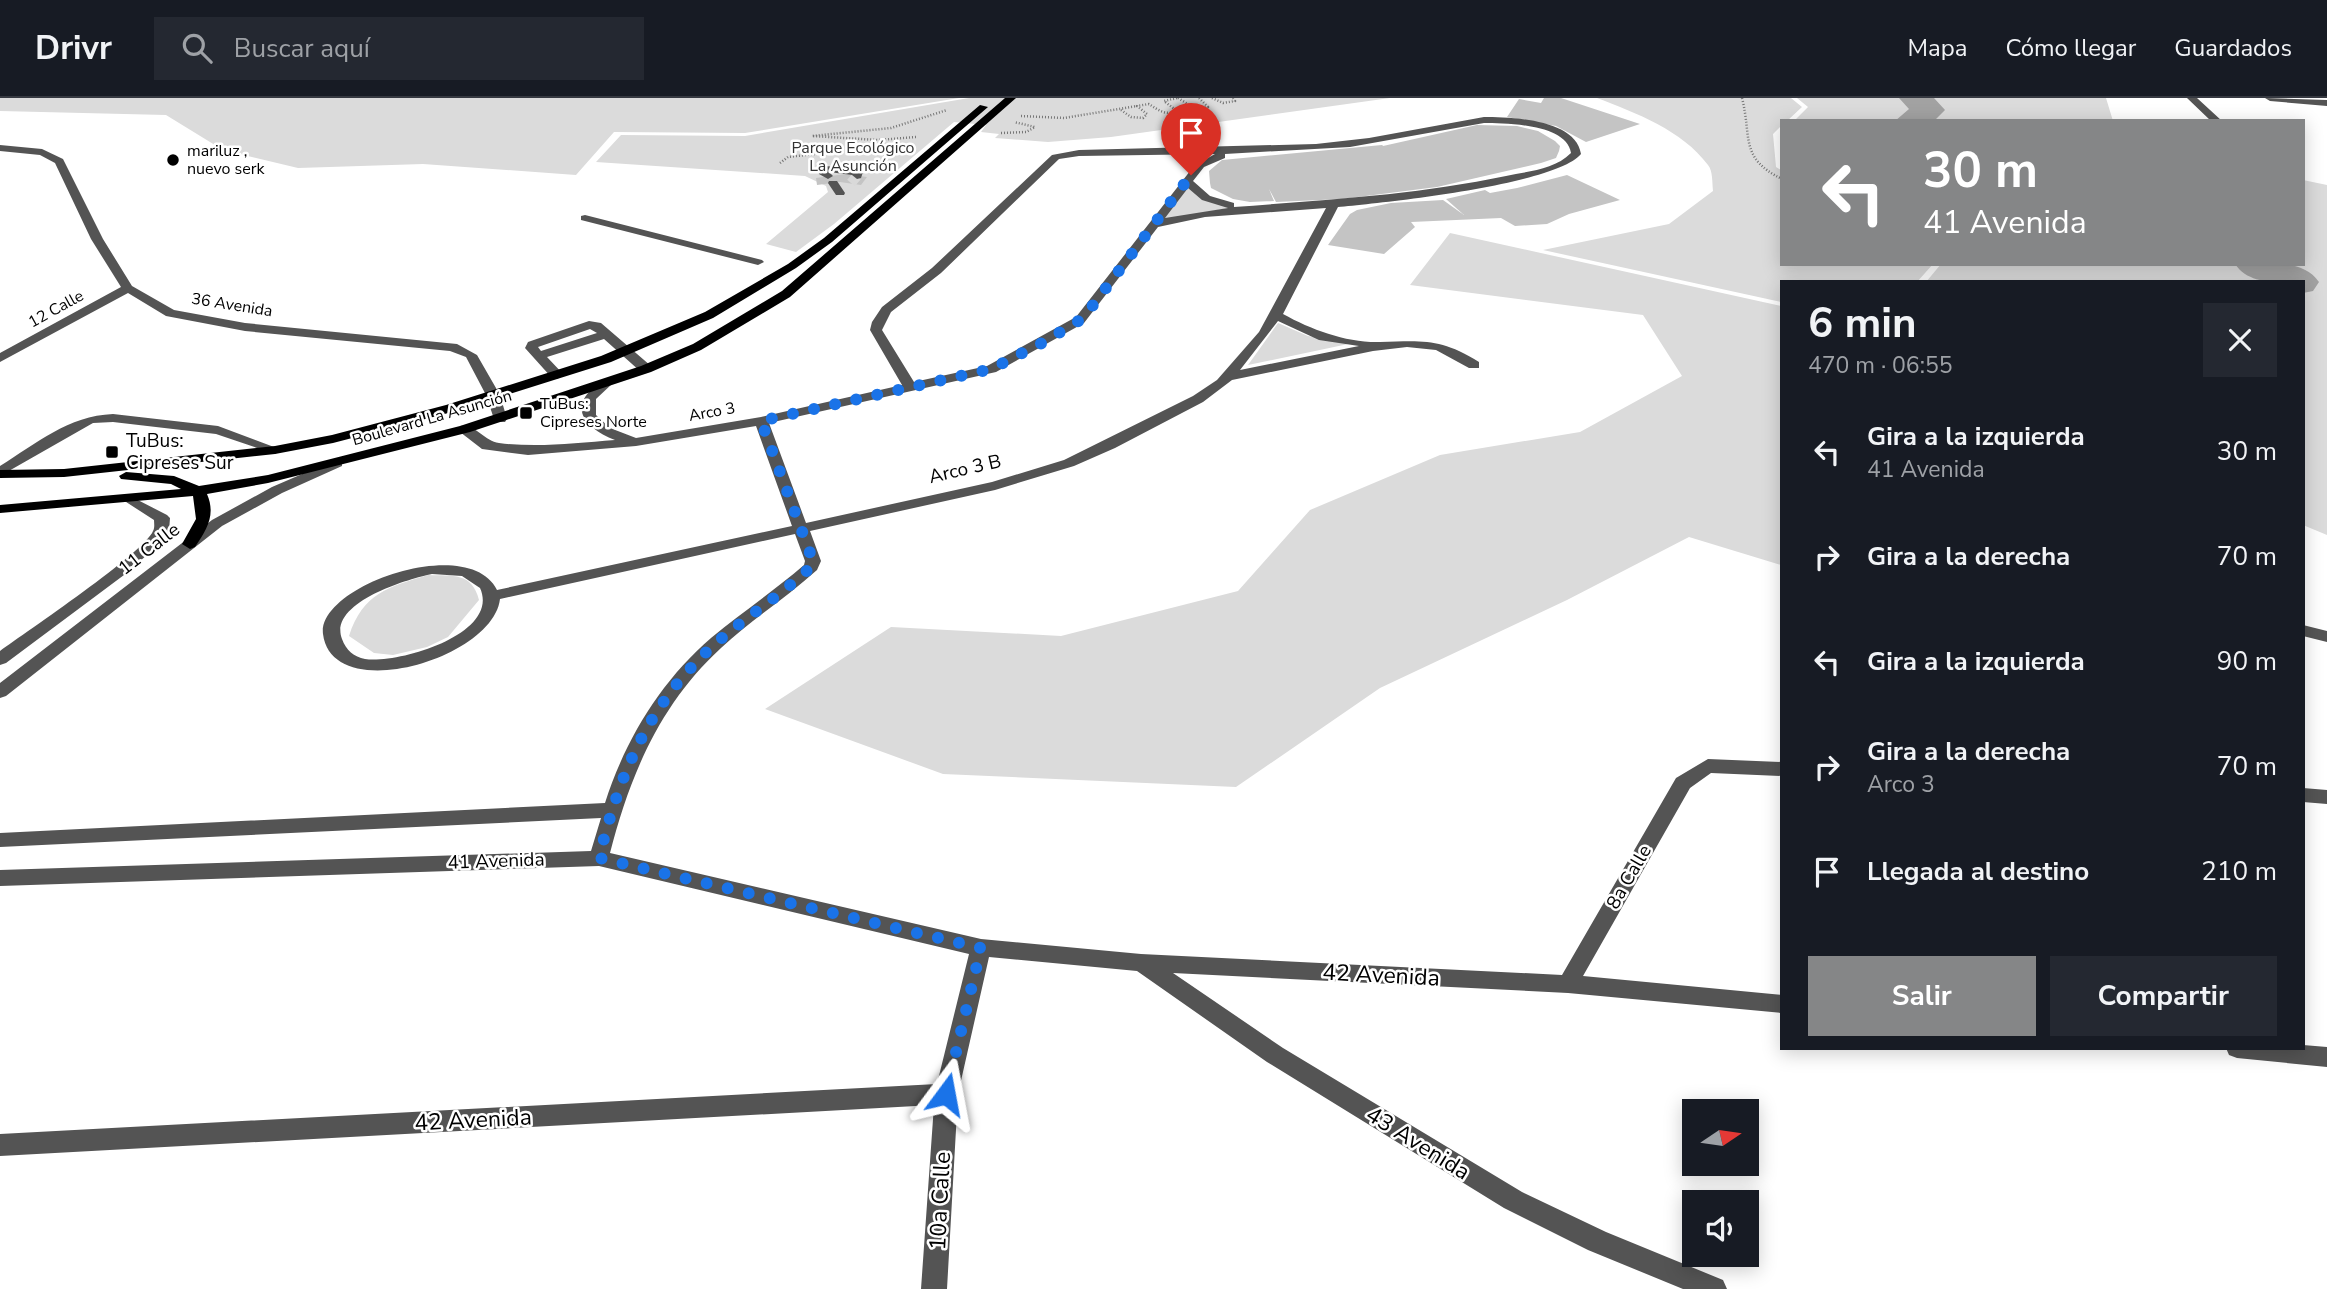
<!DOCTYPE html>
<html lang="es">
<meta charset="utf-8">
<style>
body{margin:0;font-family:"Nunito Sans",sans-serif;background:#242831;color:#f1f3f6;height:100vh;display:flex;flex-direction:column;font-size:26px;white-space:nowrap}
*{box-sizing:border-box;margin:0}
p{font-size:23px;color:#9ea1a6}
.icon{flex:none;width:38px;height:38px;fill:none;stroke:currentColor;stroke-width:2;stroke-linecap:round;stroke-linejoin:round}
.map{position:relative;flex:1;overflow:hidden}
.details{position:absolute;left:1780px;top:182px;width:525px;height:770px;display:flex;flex-direction:column;background:#171b24;border-radius:0px;box-shadow:0 4px 18px #0003}
.details>*{flex:none}
.top-card{position:absolute;left:1780px;top:21px;width:525px;height:147px;border-radius:0px;box-shadow:0 4px 18px #0003;background:#858687;color:#fff;overflow:hidden}
.needle{width:46px;rotate:77deg}
.controls{position:absolute;left:1682px;top:1001px;display:grid;gap:14px}
.controls a{display:grid;place-items:center;width:77px;height:77px;border-radius:0px;background:#171b24;box-shadow:0 4px 18px #0003;font-size:35px}
.pin{position:absolute;display:grid;place-items:center;width:60px;height:60px;color:#fff;margin:-72px -30px;border-radius:50% 50% 50% 0;rotate:-45deg;box-shadow:0 0 7px #0007}
.pin .icon{rotate:45deg}
.me{position:absolute;width:77px;margin:-38px;rotate:13deg;stroke-linejoin:round;filter:drop-shadow(0 0 5px #0008)}
.turn{display:flex;align-items:center;gap:24px;height:147px;padding:0 28px;font-size:32px}
.turn .icon{width:91px;height:91px;stroke-width:2.5}
.turn b{display:block;font-size:49px;line-height:60px}
.round{display:grid;place-items:center;flex:none;width:74px;height:74px;border-radius:0px;background:#242831}
.headline{display:flex;align-items:center;justify-content:space-between;height:119px;padding:0 28px}
h1{font-size:42px;font-weight:700;line-height:52px}
.action{display:flex;gap:14px;margin-top:auto;padding:14px 28px}
.action a{flex:1;height:80px;border-radius:0px;background:#858687;color:#fff;font-size:28px;font-weight:700;line-height:80px;text-align:center}
.action a+a{background:#242831;color:#f1f3f6}
ul{padding:0;list-style:none}
li{display:flex;align-items:center;gap:21px;height:105px;padding:0 28px}
li div{flex:1}
li b{display:block;font-size:26px}
li em{font-style:normal}
header{display:flex;align-items:center;gap:42px;box-sizing:border-box;height:98px;padding:0 35px;background:#171b24;border-bottom:2px solid #363941}
header strong{font-size:33px}
nav{display:flex;gap:38px;margin-inline-start:auto;font-size:24px}
.search{width:490px;height:63px;background:#242831;display:flex;align-items:center;gap:18px;box-sizing:border-box;padding:0 24px;border-radius:0px;color:#9ea1a6;font-size:26px}
.map>svg:first-child{display:block}
.green{fill:#dbdbdb}
.lines{fill:none;stroke-linecap:round;stroke-linejoin:round}
.river{fill:#a2a2a2;fill-rule:evenodd}
.building{fill:#c4c4c4}
.minor-tunnel{stroke:#d9d9d9;stroke-width:10;stroke-dasharray:10 5;stroke-linecap:butt}
.path{stroke:#767676;stroke-width:2.5;stroke-dasharray:1 2;stroke-linecap:butt}
.minor{fill:#545454;fill-rule:evenodd}
.major{fill:#000;fill-rule:evenodd}
.route{stroke:#1a73e8;stroke-width:12;stroke-dasharray:0 21.6}
.poi-dot{fill:#000;stroke:#fff;stroke-width:2.5}
.labels{text-anchor:middle;dominant-baseline:central;stroke-width:5;stroke-linejoin:round;paint-order:stroke}
.far-park-label{font-size:16px;fill:#323232;stroke:#fff}
.far-poi-label{font-size:16px;fill:#000;stroke:#fff;text-anchor:start}
.far-street-label{font-size:16px;fill:#000;stroke:#fff}
.poi-label{font-size:19px;fill:#000;stroke:#fff;text-anchor:start}
.street-label{font-size:19px;fill:#000;stroke:#fff}
.near-street-label{font-size:23px;fill:#000;stroke:#fff}
</style>
<header>
<strong>Drivr</strong>
<div class="search"><svg class="icon" aria-label="search" viewBox="0 0 24 24"><circle cx="10" cy="10" r="6"/><path d="M15 15l6 6"/></svg>Buscar aquí</div>
<nav><a>Mapa</a><a>Cómo llegar</a><a>Guardados</a></nav>
</header>
<div class="map">
<svg width="2327" height="1191" viewBox="0 0 2327 1191">
<rect width="100%" height="100%" fill="#fff"/>
<path class="green" d="M0,0H959L745,35L614,34L576,77L423,66L298,70L223,52L166,17L0,13Z
M969,0H1390L1111,39L1048,44L995,40L999,36L981,34L986,27L954,24L834,126L796,154L766,146L828,94L826,88L805,78L596,64L621,37L745,38Z
M1597,0H1791L1802,9L1787,23H1782L1781,28L1773,36L1776,69L1781,72L1782,166H1933L1917,184H1782L1781,204L1543,152L1669,126L1713,93C1712,85 1713,73 1708,67C1682,32 1636,15 1597,0Z
M1797,0H2106L2113,23H1794L1808,9Z
M2303,82L2327,87V437L2303,427V184H1926L1941,166H2303Z
M1189,88L1234,109L1162,122Z
M1450,135L1781,208V467L1689,439L1567,502L1380,590L1236,689L943,676L765,611L891,529L1061,538L1238,493L1310,412L1440,357L1580,334L1682,278L1643,217L1410,187Z
M1278,225L1308,238L1353,245L1248,267Z
M428,477C453,478 472,474 479,502L448,539L427,549L393,557L374,555L349,538C363,495 388,489 428,477Z"/>
<g class="lines">
<path class="river" d="M1899,0H1934L1945,12L1934,23H1895L1909,11Z
M2235,166C2261,166 2302,159 2319,184L2313,193L2303,195V184C2280,184 2250,188 2235,166Z"/>
</g>
<path class="building" d="M1544,0H1561L1640,26L1586,44L1556,28L1507,19L1519,1L1541,5Z
M1477,27L1517,28L1538,33L1555,43L1560,48L1559,53L1556,60L1541,65L1437,89L1342,101L1276,104L1269,91L1274,103L1250,104L1233,101L1211,90L1210,85L1209,73L1222,62L1382,47L1425,80L1383,48Z
M845,76L867,79L861,87L840,84L817,87L816,80Z
M1567,77L1620,102L1569,116L1547,126L1515,128L1501,120L1411,124L1415,129L1384,156L1328,147L1350,116L1357,112L1391,105L1443,102L1464,117L1446,101L1485,92L1490,95L1517,90Z"/>
<g class="lines">
<path class="minor-tunnel" d="M851,85L857,78"/>
<path class="path" d="M1178,0L1196,11L1208,9L1199,0
M1212,0L1223,5L1235,3L1233,0
M1742,0C1752,39 1739,60 1782,81
M1121,12L1131,19L1143,20L1147,16L1137,8L1149,6C1158,12 1166,18 1177,13L1164,3L1177,0
M1021,18L1064,20L1137,8
M1001,35L1026,34L1035,29L1014,24
M916,39L878,42L812,38L891,30L947,12
M858,52L902,50
M780,65L788,59L815,56"/>
<path class="minor" d="M2187,0H2197L2222,23H2211Z
M2265,0L2327,2V8L2270,3Z
M1484,19C1510,19 1576,21 1581,56C1555,87 1383,105 1338,109L1283,216C1312,232 1347,245 1380,244C1424,243 1440,240 1479,264V270H1469L1436,252L1407,249L1373,253L1232,282L1203,304L1115,350L1074,368L995,392L810,433L821,463L817,472C786,500 751,522 721,550C660,606 630,677 610,755L981,841L1141,856L1562,877L1676,680L1708,661L1782,664V678L1711,675L1690,690L1583,878L1782,897V915L1568,895L1173,875L1283,950L1522,1094L1606,1134L1723,1182L1727,1191H1683L1588,1152L1504,1110L1267,964L1137,873L989,859L958,996L947,1191H921L934,1007L0,1058V1036L937,986L969,856L599,768L0,788V772L591,753L601,720L0,749V735L605,705C625,642 661,583 711,540C741,515 774,493 804,467L805,463L795,436L500,501C493,561 332,608 323,536C317,488 469,435 497,492L792,428L756,328L636,348L528,357L482,351L460,334V328C475,325 484,343 499,345C538,350 576,345 615,342C592,333 567,314 592,291C597,286 600,283 606,281L613,285L596,301V317L610,330L636,340L761,319L902,287L870,232L872,224L882,209L932,170L1052,57L1079,52L1316,46L1369,40ZM1484,25C1506,25 1567,26 1571,55C1554,72 1528,73 1506,78C1415,97 1325,102 1234,109V105L1210,98L1193,83L1204,69L1225,60V56L1350,49ZM1215,56L1194,68L1076,219L987,268L914,284L882,232L891,214L941,175L1059,61L1079,58ZM1188,90L1202,102L1228,110L1165,120ZM1326,110L1259,234L1217,282L1193,298L1064,362L992,384L806,425L769,325L996,274L1084,225L1158,129L1205,119ZM1278,223L1319,242L1359,248L1240,272ZM432,476L462,478L480,490C501,536 398,566 365,561C354,559 346,552 342,541C328,505 407,481 432,476Z
M0,47L42,51L63,61L103,141L132,188L174,212L245,225L457,246L477,257L500,297L507,321L505,324H495L486,297L466,259L450,253L245,233L166,218L128,195L0,264V255L121,189L91,141L55,65L40,57L0,53Z
M825,68L858,71L863,74L861,80L857,81L852,77L829,74L833,78L828,81L819,76L821,69Z
M829,83H837L845,95L844,97H836L828,85Z
M585,117L762,162L764,164L758,167L581,122V118Z
M589,223L601,225L651,268V274H641L604,241L547,259L564,277L557,281L552,280L525,250L528,244ZM590,231L597,235L541,253L538,249Z
M113,316L218,328L282,352L275,356L216,336L113,324L93,325L0,378V368C37,345 68,318 113,316Z
M337,361L342,362V368L282,395L222,428L6,598L0,600V585L212,422L272,389Z
M130,398L167,417L170,420L169,433L155,450L124,477L6,565L0,567V553C26,534 145,454 153,433C155,429 154,425 154,422L123,402Z
M2303,527L2327,533V544L2303,538Z
M2303,690L2327,692V706L2303,704Z
M2303,947L2327,949V969L2237,960L2229,957L2226,950H2303Z"/>
<path class="major" d="M1005,0H1016L790,199L701,252L651,274L470,334L268,385L207,396C216,417 207,431 195,449L190,451L182,446L196,421L193,398L0,415V407L181,391L171,386L121,381L119,378L126,374L174,378L199,388L268,377L460,328L641,268L693,246L782,193Z
M980,7L988,9L832,144L796,170L713,220L611,264L456,313L333,345L275,356L64,379L0,380V372L64,371L275,348L332,337L446,307L601,258L705,214L788,166L824,140Z"/>
</g>
<g class="lines">
<path class="route" d="M946,996L981,850L599,760C620,675 648,606 715,546C746,519 781,497 811,469L813,463L761,323L991,271L1042,245L1080,222L1094,206L1191,77"/>
</g>
<g class="poi-dot">
<circle cx="173" cy="62" r="7"/>
<rect x="519" y="308" width="14" height="14" rx="3.5"/>
<rect x="105" y="347" width="14" height="14" rx="3.5"/>
</g>
<g class="labels">
<g class="far-park-label">
<text x="853" y="50">Parque Ecológico<tspan x="853" dy="18">La Asunción</tspan></text>
</g>
<g class="far-poi-label">
<text x="187" y="53">mariluz ,<tspan x="187" dy="18">nuevo serk</tspan></text>
<text x="540" y="306">TuBus:<tspan x="540" dy="18">Cipreses Norte</tspan></text>
</g>
<g class="far-street-label">
<text transform="translate(232 207) rotate(9)">36 Avenida</text>
<text transform="translate(56 211) rotate(-29)">12 Calle</text>
<text transform="translate(712 314) rotate(-10)">Arco 3</text>
<text transform="translate(432 320) rotate(-16)">Boulevard La Asunción</text>
</g>
<g class="poi-label">
<text x="126" y="343">TuBus:<tspan x="126" dy="22">Cipreses Sur</tspan></text>
</g>
<g class="street-label">
<text transform="translate(965 371) rotate(-13)">Arco 3 B</text>
<text transform="translate(149 451) rotate(-38)">11 Calle</text>
<text transform="translate(496 763) rotate(-2)">41 Avenida</text>
<text transform="translate(1629 779) rotate(-60)">8a Calle</text>
</g>
<g class="near-street-label">
<text transform="translate(1381 877) rotate(3)">42 Avenida</text>
<text transform="translate(473 1022) rotate(-3)">42 Avenida</text>
<text transform="translate(1418 1045) rotate(32)">43 Avenida</text>
<text transform="translate(940 1103) rotate(-87)">10a Calle</text>
</g>
</g>
</svg>
<div class="controls">
<a><svg class="needle" viewBox="-14 -14 28 28"><path d="M0-13l5 13h-10z" fill="#e53935"/><path d="M0 13l5-13h-10z" fill="#9ea1a6"/></svg></a>
<a><svg class="icon" aria-label="sound" viewBox="0 0 24 24"><path d="M4 9h4l5-4v14l-5-4H4zM17 9q2 3 0 6"/></svg></a>
</div>
<div class="pin" style="left:1191px;top:77px;background:#d93025"><svg class="icon" aria-label="arrive" viewBox="0 0 24 24"><path d="M6 21V4h12l-3 4 3 4H6"/></svg></div>
<svg class="me" style="left:946px;top:996px" viewBox="-20 -20 40 40"><path d="M0-17L14 15 0 8-14 15z" fill="#1a73e8" stroke="#fff" stroke-width="4"/></svg>
<div class="top-card">
<div class="turn"><svg class="icon" aria-label="left" viewBox="0 0 24 24"><path d="M17 20v-9H6M10 6l-5 5 5 5"/></svg><div><b>30 m</b>41 Avenida</div></div>
</div>
<section class="details">
<div class="headline"><div><h1>6 min</h1><p>470 m · 06:55</p></div><a class="round"><svg class="icon" aria-label="close" viewBox="0 0 24 24"><path d="M6 6l12 12M18 6L6 18"/></svg></a></div>
<ul>
<li><svg class="icon" aria-label="left" viewBox="0 0 24 24"><path d="M17 20v-9H6M10 6l-5 5 5 5"/></svg><div><b>Gira a la izquierda</b><p>41 Avenida</p></div><em>30 m</em></li>
<li><svg class="icon" aria-label="right" viewBox="0 0 24 24"><path d="M7 20v-9h11M14 6l5 5-5 5"/></svg><div><b>Gira a la derecha</b></div><em>70 m</em></li>
<li><svg class="icon" aria-label="left" viewBox="0 0 24 24"><path d="M17 20v-9H6M10 6l-5 5 5 5"/></svg><div><b>Gira a la izquierda</b></div><em>90 m</em></li>
<li><svg class="icon" aria-label="right" viewBox="0 0 24 24"><path d="M7 20v-9h11M14 6l5 5-5 5"/></svg><div><b>Gira a la derecha</b><p>Arco 3</p></div><em>70 m</em></li>
<li><svg class="icon" aria-label="arrive" viewBox="0 0 24 24"><path d="M6 21V4h12l-3 4 3 4H6"/></svg><div><b>Llegada al destino</b></div><em>210 m</em></li>
</ul>
<div class="action"><a>Salir</a><a>Compartir</a></div>
</section>
</div>
